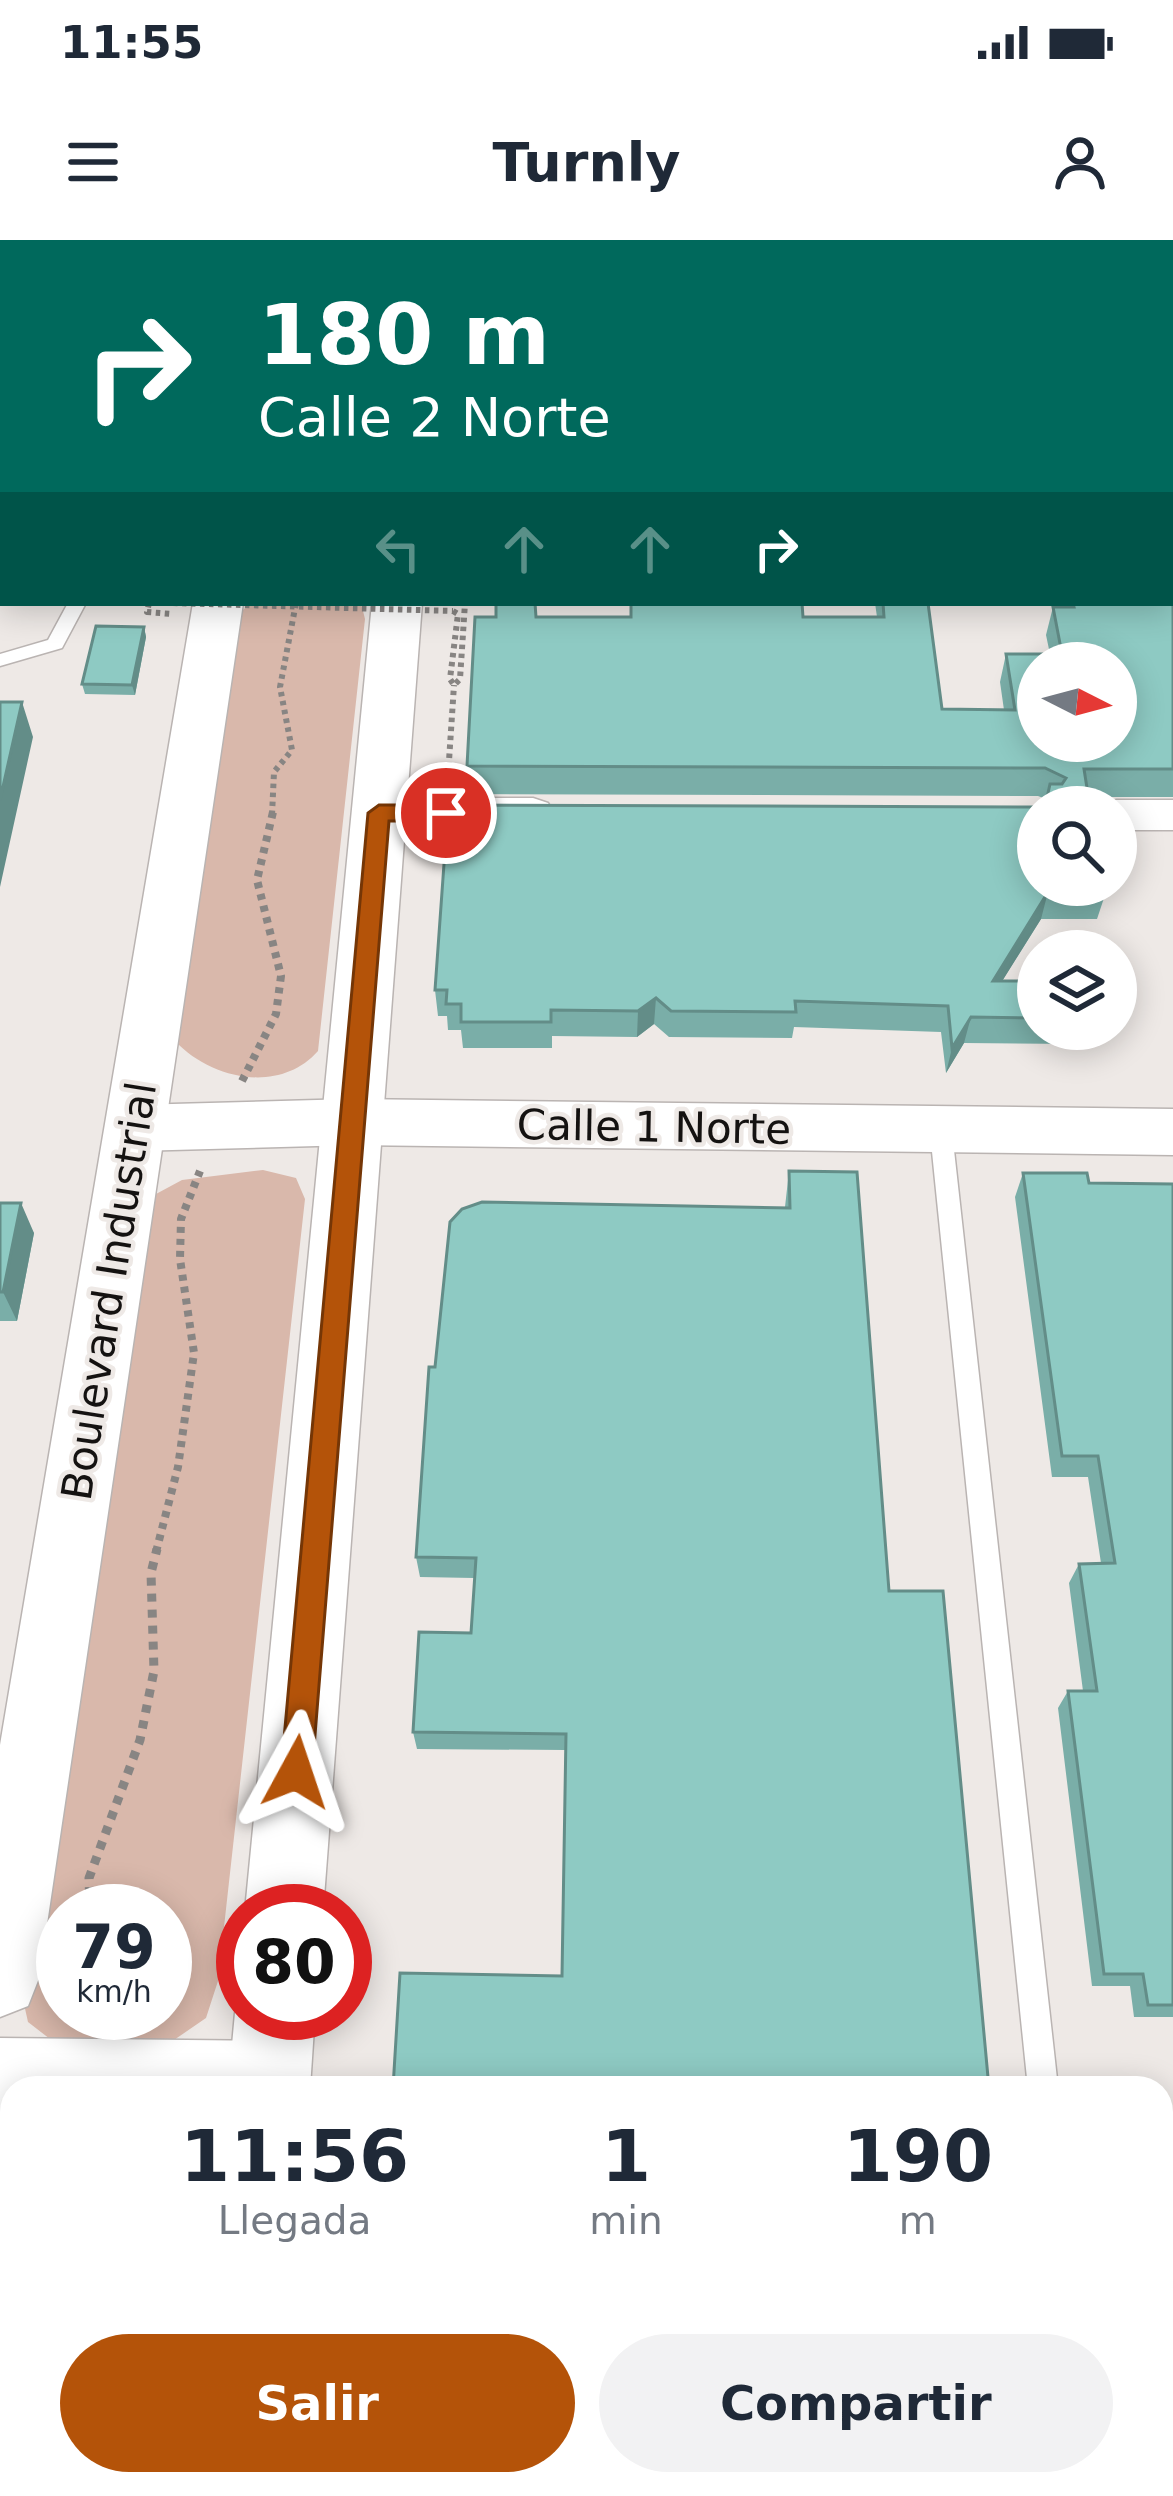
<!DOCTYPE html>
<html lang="es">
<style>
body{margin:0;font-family:"DejaVu Sans",sans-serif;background:#f2f2f3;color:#1f2937;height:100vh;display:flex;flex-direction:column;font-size:45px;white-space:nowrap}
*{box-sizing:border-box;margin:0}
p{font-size:39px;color:#747a83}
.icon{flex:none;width:66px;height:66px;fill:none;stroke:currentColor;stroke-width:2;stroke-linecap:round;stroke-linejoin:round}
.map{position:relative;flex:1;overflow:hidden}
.side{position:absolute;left:0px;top:1836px;width:1173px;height:420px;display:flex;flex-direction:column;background:#fff;border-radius:36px 36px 0 0;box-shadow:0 6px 30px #0003}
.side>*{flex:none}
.guide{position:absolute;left:0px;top:0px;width:1173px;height:366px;box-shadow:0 6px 30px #0003;background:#00695c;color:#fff;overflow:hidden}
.needle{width:78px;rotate:96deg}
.fabs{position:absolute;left:1017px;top:402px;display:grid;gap:24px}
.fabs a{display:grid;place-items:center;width:120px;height:120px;border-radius:50%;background:#fff;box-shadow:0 6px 30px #0003;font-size:60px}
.speed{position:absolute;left:36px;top:1644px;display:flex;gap:24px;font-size:60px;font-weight:700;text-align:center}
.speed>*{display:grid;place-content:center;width:156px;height:156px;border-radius:50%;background:#fff;box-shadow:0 6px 30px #0003;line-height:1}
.speed small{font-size:30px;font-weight:400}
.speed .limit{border:18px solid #d22;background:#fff;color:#111}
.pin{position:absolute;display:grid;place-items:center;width:102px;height:102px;color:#fff;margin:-51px;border:6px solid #fff;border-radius:50%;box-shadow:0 3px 12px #0007}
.me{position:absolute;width:132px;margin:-66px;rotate:5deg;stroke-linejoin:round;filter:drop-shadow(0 0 9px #0008)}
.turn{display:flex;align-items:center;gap:42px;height:252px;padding:0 60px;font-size:54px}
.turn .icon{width:156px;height:156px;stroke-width:2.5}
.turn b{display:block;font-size:84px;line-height:102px}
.lanes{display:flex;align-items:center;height:114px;padding:0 60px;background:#0003;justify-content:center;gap:60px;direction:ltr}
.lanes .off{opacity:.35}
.eta{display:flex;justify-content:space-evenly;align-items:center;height:204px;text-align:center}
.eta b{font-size:72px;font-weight:700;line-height:84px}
.button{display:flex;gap:24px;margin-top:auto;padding:24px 60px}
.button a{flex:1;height:138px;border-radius:72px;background:#b45309;color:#fff;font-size:48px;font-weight:700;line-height:138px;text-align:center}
.button a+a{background:#f2f2f3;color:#1f2937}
.status{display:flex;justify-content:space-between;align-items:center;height:84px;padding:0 60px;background:#fff;direction:ltr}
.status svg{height:33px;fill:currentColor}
header{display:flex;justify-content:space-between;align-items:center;height:156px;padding:0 60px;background:#fff;font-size:54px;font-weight:700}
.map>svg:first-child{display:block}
.green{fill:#d9b8ab;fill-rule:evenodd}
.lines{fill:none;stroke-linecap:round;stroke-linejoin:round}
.service-casing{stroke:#bab4b2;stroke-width:3}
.minor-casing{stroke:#bab4b2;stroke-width:3}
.tertiary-casing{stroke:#bab4b2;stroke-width:3}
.trunk-casing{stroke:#bab4b2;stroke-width:3}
.path-far2{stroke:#888583;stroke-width:6;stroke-dasharray:4.5 4.5;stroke-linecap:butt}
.path-far1{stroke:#888583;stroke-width:8;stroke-dasharray:6 6;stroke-linecap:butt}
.path{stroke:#888583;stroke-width:9;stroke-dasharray:8 8;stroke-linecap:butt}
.service{fill:#fff;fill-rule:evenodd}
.minor{fill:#fff;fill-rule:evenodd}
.tertiary{fill:#fff;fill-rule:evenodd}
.trunk{fill:#fff;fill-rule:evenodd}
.path-bridge{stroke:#888583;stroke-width:6;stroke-dasharray:4.5 4.5;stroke-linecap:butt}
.wall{fill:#7aaea8}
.shaded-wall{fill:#638d88}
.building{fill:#8ecac3;stroke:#638d88;stroke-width:3;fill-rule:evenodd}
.route{fill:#b45309;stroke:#753606;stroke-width:3}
.labels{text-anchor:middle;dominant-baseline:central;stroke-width:9;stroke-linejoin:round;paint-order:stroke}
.street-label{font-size:42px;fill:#141211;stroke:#eee9e6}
</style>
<div class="status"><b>11:55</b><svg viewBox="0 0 49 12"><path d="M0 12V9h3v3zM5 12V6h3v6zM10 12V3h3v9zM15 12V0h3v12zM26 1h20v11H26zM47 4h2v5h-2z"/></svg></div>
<header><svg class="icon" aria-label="menu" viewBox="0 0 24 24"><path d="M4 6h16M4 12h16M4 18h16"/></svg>Turnly<svg class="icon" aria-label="person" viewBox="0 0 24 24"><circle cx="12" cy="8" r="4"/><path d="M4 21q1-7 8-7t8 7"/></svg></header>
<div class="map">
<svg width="1173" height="2256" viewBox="0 0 1173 2256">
<rect width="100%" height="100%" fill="#eee9e6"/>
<path class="green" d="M250,363H361L365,379L318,811C280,854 212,840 175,801L238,375Z
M263,930L296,938L305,959L218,1741L206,1778L174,1800L104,1802L50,1799L28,1782L20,1746L132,1008L156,954L182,940ZM63,1671H165V1773H63Z
M12,1971V2244H184L183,2256H0V1990Z"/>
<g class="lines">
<defs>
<path id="service" d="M0,269H3L0,290Z
M68,363H86L62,408L0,426V414L48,400Z
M941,883L952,892L1058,1848H1028L930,892Z
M1161,1908L1173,1909V1939L1161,1938Z"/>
<path id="minor" d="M0,93H3V113H0Z
M379,558H533L548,563L554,573L548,583L533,588H379L364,583L358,573L364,563Z
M1116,560H1173V590H1116V567H1100Z"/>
<path id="tertiary" d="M1170,300H1173V330H1170Z
M353,859L1173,869V915L353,905L135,911L114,904L106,888L114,872L135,865Z
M0,1798L270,1801L297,1813L309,1840L305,1848H12V1876H0Z"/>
<path id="trunk" d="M408,0H450V3H408Z
M193,363H243L39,1738L28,1766L0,1777V1505Z
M372,363H422L323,1671H245Z
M243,1754V1773H315L310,1848H228L235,1773Z
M190,2244H280L278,2256H188Z"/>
</defs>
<use href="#service" class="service-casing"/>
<use href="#minor" class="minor-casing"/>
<use href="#tertiary" class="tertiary-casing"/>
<use href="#trunk" class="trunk-casing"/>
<path class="path-far2" d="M149,363L147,372L172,374
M453,371L458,374L450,439L454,445L460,439L465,363
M448,536L454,445
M272,575L274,532L292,510L280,447L296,363"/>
<path class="path-far1" d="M242,841L276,774L281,736L257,640L273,572
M156,1312L178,1227L194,1113L180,1019L181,979L200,931"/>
<path class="path" d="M90,1671L89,1638L140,1500L154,1431L151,1333L157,1309
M0,2168L12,2128"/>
<use href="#service" class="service"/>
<use href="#minor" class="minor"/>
<use href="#tertiary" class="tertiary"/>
<use href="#trunk" class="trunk"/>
<path class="path-bridge" d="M173,363L453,371"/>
</g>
<path class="wall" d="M575,0H725L724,3H575Z
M879,0H1173V106H1170V3H879Z
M1173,339V557H1089L1044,567L1046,559L1038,556L469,554L467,526L536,377H877L875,363H928L942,469L1004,470L1000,442L1006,414H1050L1046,395L1053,367H1070L1071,363H1170Z
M144,387L146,397L135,455L85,454L82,444Z
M463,596L1106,652L1097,679H1041L1002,741H1038V789H1081L1076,804L964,803L946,833L941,792L794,787L792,798L669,797L654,784L637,797L552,796V808H463L461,790H448L447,776H438L435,750Z
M789,931L857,932L562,1736L565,1510L417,1509L413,1492L471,1393L474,1338L420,1337L416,1317L435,1127L785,967Z
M1023,933L1089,943L1173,944V1777H1134L1130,1746H1092L1058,1468L1068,1451H1083L1069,1343L1079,1324L1101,1323L1088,1237H1052L1015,957Z
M0,963L34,993L17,1081H0Z"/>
<path class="shaded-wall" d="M144,387L146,397L135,455L132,445Z
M22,462L33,497L0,647V560Z
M1048,652L1041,679L986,767L993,741Z
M656,758L654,784L637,797L638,771Z
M971,777L964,803L946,833L952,808Z
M21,963L34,993L17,1081L3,1052Z"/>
<path class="building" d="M0,0H203V3H3V54H0Z
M575,0H699V3H575Z
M936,0H1173V77H1170V3H936Z
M1170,339H1173V529H1084L1090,567H1045L1050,544H1062L1066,538L1045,528L467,526L475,377H496V363H535L536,377H631V363H802L803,377H884L883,363H928L942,469L1015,470L1006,414H1062L1053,367H1074L1073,363H1170ZM1038,423H1116V501H1038Z
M96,386L144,387L132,445L82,444Z
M0,462H22L0,560Z
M465,565L1038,567V645H1105L1106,652H1048L993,741H1038V778L971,777L952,808L948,766L795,761L796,772L671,771L656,758L638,771L551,770V782H461V764H446L447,750H435L446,596H463Z
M789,931L857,932L889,1351H943L989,1848H393L400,1733L562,1736L566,1494L413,1492L419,1392L471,1393L476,1318L416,1317L429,1127H435L450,982L462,969L482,962L790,968Z
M1023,933H1087L1089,943L1173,944V1765H1148L1143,1734H1104L1068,1451H1097L1079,1324L1115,1323L1098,1216H1062Z
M0,963H21L3,1052H0Z
M1161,2018H1173V2256H390V2244H1161Z"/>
<path class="route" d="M379,565H446L457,573L446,581H389L312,1532L307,1542L296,1547L286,1542L281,1532L368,573Z"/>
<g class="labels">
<g class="street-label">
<text transform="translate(654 887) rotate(1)">Calle 1 Norte</text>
<text transform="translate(109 1051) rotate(-81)">Boulevard Industrial</text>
</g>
</g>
</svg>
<div class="fabs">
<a><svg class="needle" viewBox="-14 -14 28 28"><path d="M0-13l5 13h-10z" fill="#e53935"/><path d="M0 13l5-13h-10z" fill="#747a83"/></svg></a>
<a><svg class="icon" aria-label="search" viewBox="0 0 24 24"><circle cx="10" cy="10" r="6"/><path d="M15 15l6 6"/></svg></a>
<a><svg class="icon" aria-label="layers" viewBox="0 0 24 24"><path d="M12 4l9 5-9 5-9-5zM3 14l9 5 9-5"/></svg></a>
</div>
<div class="speed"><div>79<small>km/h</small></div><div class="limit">80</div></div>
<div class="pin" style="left:446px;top:573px;background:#d93025"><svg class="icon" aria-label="arrive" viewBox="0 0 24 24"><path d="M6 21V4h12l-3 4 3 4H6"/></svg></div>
<svg class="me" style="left:296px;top:1532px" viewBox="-20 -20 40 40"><path d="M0-17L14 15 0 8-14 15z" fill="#b45309" stroke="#fff" stroke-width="4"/></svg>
<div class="guide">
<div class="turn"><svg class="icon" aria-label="right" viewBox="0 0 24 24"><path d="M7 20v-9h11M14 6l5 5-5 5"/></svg><div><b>180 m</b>Calle 2 Norte</div></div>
<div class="lanes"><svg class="icon off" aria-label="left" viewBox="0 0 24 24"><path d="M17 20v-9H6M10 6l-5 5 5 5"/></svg><svg class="icon off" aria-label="ahead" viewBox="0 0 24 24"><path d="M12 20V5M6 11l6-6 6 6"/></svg><svg class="icon off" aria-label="ahead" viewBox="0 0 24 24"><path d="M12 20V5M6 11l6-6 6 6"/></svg><svg class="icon" aria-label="right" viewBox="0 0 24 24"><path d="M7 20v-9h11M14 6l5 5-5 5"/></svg></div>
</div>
<section class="side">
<div class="eta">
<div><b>11:56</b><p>Llegada</p></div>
<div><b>1</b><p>min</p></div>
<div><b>190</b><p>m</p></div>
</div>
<div class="button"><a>Salir</a><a>Compartir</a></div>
</section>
</div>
